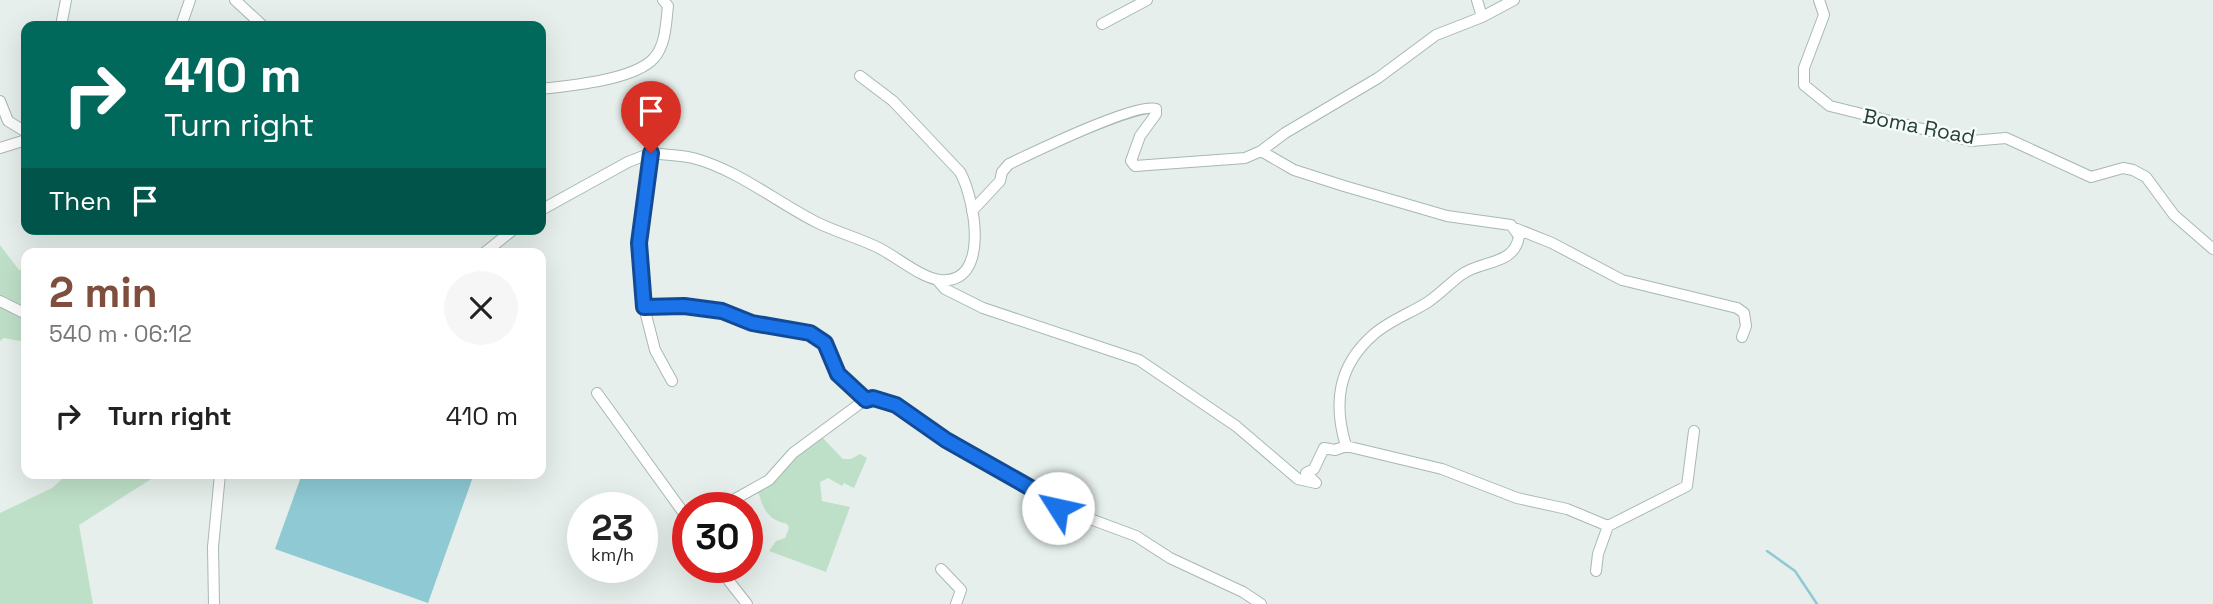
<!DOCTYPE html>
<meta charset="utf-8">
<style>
body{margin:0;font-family:"Space Grotesk",sans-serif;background:#f6f6f6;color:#222;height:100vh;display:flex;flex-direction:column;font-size:26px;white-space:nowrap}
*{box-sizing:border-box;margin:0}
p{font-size:23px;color:#767676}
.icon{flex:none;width:38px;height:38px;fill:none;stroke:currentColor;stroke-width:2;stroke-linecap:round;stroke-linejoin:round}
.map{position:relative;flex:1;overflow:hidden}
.side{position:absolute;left:21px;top:248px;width:525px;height:231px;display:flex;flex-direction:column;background:#fff;border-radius:14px;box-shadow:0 7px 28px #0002}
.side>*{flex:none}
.guide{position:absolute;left:21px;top:21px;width:525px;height:214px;border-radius:14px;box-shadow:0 7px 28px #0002;background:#00695c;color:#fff;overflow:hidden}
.speed{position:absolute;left:567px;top:492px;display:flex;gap:14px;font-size:35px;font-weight:700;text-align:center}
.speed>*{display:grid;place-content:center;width:91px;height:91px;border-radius:50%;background:#fff;box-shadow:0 7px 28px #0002;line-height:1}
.speed small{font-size:18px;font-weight:400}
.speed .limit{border:10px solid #d22;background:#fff;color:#111}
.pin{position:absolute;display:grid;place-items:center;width:60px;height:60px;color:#fff;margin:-72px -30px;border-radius:50% 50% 50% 0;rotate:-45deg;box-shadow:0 0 7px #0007}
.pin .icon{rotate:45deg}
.me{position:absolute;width:77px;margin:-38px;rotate:305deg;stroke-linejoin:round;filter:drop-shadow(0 0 5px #0008)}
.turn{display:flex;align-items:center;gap:24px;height:147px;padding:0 28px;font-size:32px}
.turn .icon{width:91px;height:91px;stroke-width:2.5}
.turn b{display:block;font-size:49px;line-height:60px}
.then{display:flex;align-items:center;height:66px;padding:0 28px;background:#0003;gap:14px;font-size:26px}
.round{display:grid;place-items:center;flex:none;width:74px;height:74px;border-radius:37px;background:#f6f6f6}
.overview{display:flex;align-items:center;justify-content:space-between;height:119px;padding:0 28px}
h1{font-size:42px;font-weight:800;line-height:52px;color:#804e3d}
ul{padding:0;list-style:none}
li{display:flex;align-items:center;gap:21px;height:98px;padding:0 28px}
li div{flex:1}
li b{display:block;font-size:26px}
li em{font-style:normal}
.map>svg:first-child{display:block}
.green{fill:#bfe0c8}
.water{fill:#8ec9d4}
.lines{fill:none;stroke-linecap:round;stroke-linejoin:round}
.stream{stroke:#8ec9d4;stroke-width:2.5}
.street-casing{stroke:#a8b8b2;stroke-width:12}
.street{stroke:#fff;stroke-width:10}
.route-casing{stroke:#114b97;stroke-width:18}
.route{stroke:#1a73e8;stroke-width:12}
.labels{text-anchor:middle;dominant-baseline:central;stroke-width:5;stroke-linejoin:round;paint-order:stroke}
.street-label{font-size:21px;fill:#24423a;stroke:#f7fbf9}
</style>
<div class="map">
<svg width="2213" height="604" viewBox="0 0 2213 604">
<rect width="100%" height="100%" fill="#e6efeb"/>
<path class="green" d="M0,245L19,270L26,268V342L4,338L0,341Z
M820,435L843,459H851L860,454L867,458L854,488L844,483L842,486L828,478L820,482L822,501L850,507L826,572L769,551L776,541L785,538L789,528L787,524C769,520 763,510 759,494L750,490Z
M68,474H159L79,525L93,604H0V513L52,488Z"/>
<path class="water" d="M302,474H474L428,603L275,549Z"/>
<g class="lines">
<path class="stream" d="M1767,551L1795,571L1817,604"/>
<defs>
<path id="street" d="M235,0L263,26
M1477,0L1482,17
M1819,0L1824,15L1804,68V85L1830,106L1971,141L2006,138L2091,177L2123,168L2133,170L2146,177L2174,215L2213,249
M1102,24L1147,0
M61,26L66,0
M181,26L190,0
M541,89C569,86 635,80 654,58C666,45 666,22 668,6L663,0
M0,101L8,121L26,132
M0,148L26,140
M1261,151L1294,170L1344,186L1447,216L1511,225L1519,236C1515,266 1480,260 1461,275C1450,283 1440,294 1428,302C1411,313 1388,321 1373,335C1338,366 1333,403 1346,446
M651,153C665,155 680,155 693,158C738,170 775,201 816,222C836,232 859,238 879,248C897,257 921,278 940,280C991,285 975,199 960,172L893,101L860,76
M541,210L628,162L651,153L639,243L644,307L684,306L721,311L752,323L810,333L825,343L839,374L866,399L873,398L896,405L946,440L1045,496L1058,507L1136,536L1170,558L1243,592L1261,604
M972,211L1000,181L1002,172L1009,164C1032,153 1139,101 1156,109V114L1140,136L1131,161L1135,166L1245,158L1261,151L1285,133L1378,78L1436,35L1482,17L1514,0
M1517,229L1552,243L1622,280L1737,308L1744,313L1746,326L1742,337
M483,254L514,229
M937,280L945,289L983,308L1139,360L1236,426L1298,479L1316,483L1306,473L1314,469L1324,448L1335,450L1346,446L1442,469L1517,498L1567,509L1608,526L1687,486L1694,431
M0,301L26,314
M644,307L655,350L672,381
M597,393L688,519
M719,508L769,480L793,453L866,399
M718,567L747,604
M941,569L961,590L956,604
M1596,571L1598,554L1608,526
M214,604L213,547L220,474"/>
</defs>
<use href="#street" class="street-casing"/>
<use href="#street" class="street"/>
</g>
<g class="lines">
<defs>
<path id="route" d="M651,153L639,243L644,307L684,306L722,311L752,323L810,333L825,343L838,374L866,400L873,398L896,405L946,440L1045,496L1058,508"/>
</defs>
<use href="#route" class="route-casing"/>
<use href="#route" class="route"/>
</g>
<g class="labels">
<g class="street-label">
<text transform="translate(1919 126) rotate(11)">Boma Road</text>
</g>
</g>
</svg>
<div class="speed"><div>23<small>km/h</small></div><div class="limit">30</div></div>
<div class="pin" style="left:651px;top:153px;background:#d93025"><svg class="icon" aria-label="arrive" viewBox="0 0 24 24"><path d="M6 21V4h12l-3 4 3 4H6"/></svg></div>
<svg class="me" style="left:1058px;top:508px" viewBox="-20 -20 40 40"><circle r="19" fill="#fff"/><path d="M0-13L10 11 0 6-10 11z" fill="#1a73e8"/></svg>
<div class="guide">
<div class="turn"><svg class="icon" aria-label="right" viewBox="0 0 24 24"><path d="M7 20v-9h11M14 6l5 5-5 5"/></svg><div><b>410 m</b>Turn right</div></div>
<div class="then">Then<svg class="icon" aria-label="arrive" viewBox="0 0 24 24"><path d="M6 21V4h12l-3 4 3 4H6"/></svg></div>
</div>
<section class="side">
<div class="overview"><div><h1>2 min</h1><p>540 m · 06:12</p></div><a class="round"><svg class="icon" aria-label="close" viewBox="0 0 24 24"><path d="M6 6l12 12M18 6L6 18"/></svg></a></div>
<ul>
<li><svg class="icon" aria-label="right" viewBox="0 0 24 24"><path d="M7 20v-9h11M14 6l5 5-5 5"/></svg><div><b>Turn right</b></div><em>410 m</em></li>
</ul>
</section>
</div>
